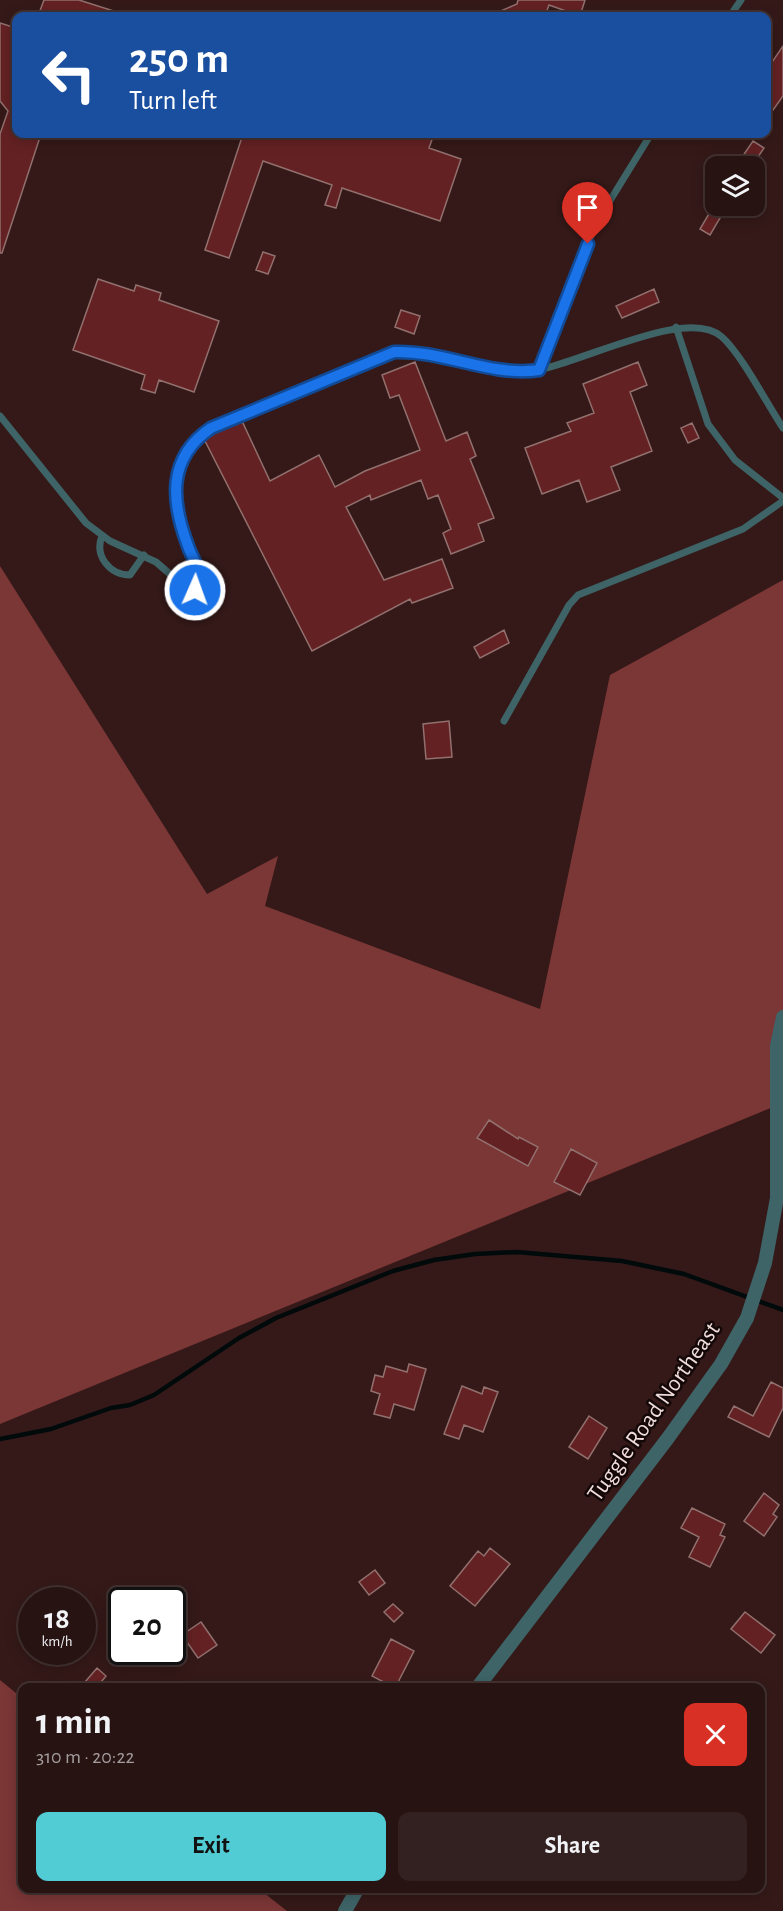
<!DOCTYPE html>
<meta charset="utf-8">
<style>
body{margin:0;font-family:"Alegreya Sans",sans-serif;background:#332020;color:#f1f3f6;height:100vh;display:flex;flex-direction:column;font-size:22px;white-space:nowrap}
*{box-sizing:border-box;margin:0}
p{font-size:20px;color:#a49e9f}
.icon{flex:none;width:33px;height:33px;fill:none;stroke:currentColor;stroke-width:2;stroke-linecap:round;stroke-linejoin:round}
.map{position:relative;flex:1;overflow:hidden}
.panel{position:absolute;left:18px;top:1683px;width:747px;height:210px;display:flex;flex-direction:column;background:#271312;border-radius:12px;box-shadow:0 3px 15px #0003,0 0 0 2px #433232}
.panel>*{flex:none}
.banner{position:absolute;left:12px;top:12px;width:759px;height:126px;border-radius:12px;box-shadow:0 3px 15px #0003,0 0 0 2px #433232;background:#1a4fa0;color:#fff;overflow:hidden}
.fabs{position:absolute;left:705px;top:156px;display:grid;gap:12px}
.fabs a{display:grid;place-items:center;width:60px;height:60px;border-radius:12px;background:#271312;box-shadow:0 3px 15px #0003,0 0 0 2px #433232;font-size:30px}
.speed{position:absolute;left:18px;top:1587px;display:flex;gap:12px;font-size:30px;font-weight:700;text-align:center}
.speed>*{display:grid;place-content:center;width:78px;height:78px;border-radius:50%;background:#271312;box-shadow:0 3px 15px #0003,0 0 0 2px #433232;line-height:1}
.speed small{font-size:15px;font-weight:400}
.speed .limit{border:3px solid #111;border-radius:9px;background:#fff;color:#111}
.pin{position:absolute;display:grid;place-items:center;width:51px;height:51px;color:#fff;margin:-62px -26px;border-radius:50% 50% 50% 0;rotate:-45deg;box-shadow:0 0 6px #0007}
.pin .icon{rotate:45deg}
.me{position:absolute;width:66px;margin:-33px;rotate:2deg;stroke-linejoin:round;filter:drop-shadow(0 0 4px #0008)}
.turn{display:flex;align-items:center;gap:21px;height:126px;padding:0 18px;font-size:27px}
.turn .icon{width:78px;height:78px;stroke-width:2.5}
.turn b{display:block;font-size:42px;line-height:51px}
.round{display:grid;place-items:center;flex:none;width:63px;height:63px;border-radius:12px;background:#332020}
.headline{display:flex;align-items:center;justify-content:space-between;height:102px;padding:0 18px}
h1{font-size:36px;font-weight:700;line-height:45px}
.action{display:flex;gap:12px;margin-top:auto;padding:12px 18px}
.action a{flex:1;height:69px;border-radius:12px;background:#51ccd4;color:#111;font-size:24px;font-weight:700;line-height:69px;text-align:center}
.action a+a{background:#332020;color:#f1f3f6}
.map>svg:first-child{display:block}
.forest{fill:#7b3636}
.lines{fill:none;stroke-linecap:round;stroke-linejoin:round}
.stream{stroke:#010a0b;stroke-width:4.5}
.building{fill:#642123;stroke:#91706e;stroke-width:1.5}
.service{stroke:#3e6467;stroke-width:7}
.minor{stroke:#3e6467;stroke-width:14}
.route-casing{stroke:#114b97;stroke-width:15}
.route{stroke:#1a73e8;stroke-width:10}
.labels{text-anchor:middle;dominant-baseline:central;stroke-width:5;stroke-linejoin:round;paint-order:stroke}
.street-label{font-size:24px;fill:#f0dddb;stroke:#130807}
</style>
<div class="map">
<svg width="783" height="1911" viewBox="0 0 783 1911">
<rect width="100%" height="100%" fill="#341918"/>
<path class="forest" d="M0,566L207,894L278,856L265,906L540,1009L610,675L783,580V1103L0,1424Z
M0,1680L22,1698V1888L259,1889L287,1911H0Z"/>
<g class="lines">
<path class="stream" d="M0,1439L51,1429L111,1408L130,1405L154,1395L239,1338L276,1318L393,1271L434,1260L475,1254L517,1252L622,1261L684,1274L783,1310"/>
</g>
<path class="building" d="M44,0H79L123,14L122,16H38Z
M518,0H585L580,16L549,5L545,16H489L517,4Z
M0,23L16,28V134H41L2,253H0V134L8,111L0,101Z
M783,46V96L766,120V71Z
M243,134L272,136L273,134H434L429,148L461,159L440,221L342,188L336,208L325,205L332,185L263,161L229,258L205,250Z
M753,141L764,148L752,166H736Z
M710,212L720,218L710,235L700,229Z
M263,252L275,256L268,274L256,270Z
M98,279L134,291L136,285L161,293L159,300L219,321L194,392L159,380L155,393L141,389L145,375L73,350Z
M654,289L659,302L622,318L616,306Z
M401,310L420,316L414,334L395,327Z
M415,362L446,441L467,432L476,456L470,459L494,518L478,524L484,541L451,554L443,533L451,529L438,495L428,499L421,480L371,500L370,495L346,507L384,580L442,559L453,588L412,603L410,599L312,651L205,441L213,434L242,421L270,481L319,455L335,487L365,471L420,450L399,395L390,398L382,375Z
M638,362L647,385L630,392L652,451L611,467L620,490L587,502L579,480L542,494L525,448L571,431L567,423L594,413L583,384Z
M692,423L699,438L688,443L681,428Z
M504,630L509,643L480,658L474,647Z
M449,721L452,757L426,759L423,724Z
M489,1120L518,1139L519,1137L538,1147L528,1166L477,1138Z
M571,1149L597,1163L580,1195L554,1182Z
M409,1364L426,1369L414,1410L394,1404L390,1418L374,1414L380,1394L371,1391L375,1375L383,1377L386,1366L407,1372Z
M771,1382L783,1388V1408L769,1437L728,1417L734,1406L753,1416Z
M462,1386L482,1394L484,1387L498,1392L483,1432L464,1425L459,1439L444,1434Z
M589,1416L607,1428L588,1459L569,1447Z
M764,1493L779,1505L773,1514L777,1517L764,1536L744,1521Z
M692,1508L725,1524L720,1535L725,1537L710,1567L689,1557L699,1537L681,1528Z
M490,1548L510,1564L475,1606L450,1586L478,1551L484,1556Z
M375,1570L385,1583L369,1595L359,1582Z
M393,1604L403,1613L394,1622L384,1612Z
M745,1612L775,1635L761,1653L731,1629Z
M201,1622L217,1645L198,1658L182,1635Z
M391,1639L414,1651L395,1688L372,1676Z
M97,1668L106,1676L96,1688H91L85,1682Z"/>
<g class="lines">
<path class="service" d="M730,16L741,0
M676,327L708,424L735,460L783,498
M539,370L595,225L651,134
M0,416L86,523L110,541L156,562L186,588L192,590L199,584C203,571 194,561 189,550C172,506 168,457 211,428L395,352C410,352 425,352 440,355C466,361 493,374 520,373C571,370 685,304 722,337C742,355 767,404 783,428
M102,536C94,556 110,575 130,575L144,555
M504,721L569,605L578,595L743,529L783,501"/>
<path class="minor" d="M477,1688L668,1438L721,1364L747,1318L765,1263L777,1198V1046L783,1017
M345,1911L358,1888"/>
</g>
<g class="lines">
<defs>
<path id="route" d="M195,590L201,581C200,568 192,558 188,546C171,501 167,458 211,428L394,352C444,350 489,377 539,370L588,244"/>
</defs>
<use href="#route" class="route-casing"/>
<use href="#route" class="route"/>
</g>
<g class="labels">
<g class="street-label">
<text transform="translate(654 1412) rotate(-55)">Tuggle Road Northeast</text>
</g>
</g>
</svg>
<div class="fabs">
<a><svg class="icon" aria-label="layers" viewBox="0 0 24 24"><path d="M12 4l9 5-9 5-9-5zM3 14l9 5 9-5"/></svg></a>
</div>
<div class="speed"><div>18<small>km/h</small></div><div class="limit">20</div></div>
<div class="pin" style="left:588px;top:244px;background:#d93025"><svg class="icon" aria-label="arrive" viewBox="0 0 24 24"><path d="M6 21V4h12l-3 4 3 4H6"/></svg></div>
<svg class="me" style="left:195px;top:590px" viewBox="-20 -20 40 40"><circle r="17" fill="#1a73e8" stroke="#fff" stroke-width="3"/><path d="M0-11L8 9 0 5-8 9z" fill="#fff"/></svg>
<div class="banner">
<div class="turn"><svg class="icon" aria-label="left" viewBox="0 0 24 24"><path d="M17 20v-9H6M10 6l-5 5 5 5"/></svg><div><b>250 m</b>Turn left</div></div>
</div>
<section class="panel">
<div class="headline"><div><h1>1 min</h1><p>310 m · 20:22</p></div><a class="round" style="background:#d93025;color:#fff"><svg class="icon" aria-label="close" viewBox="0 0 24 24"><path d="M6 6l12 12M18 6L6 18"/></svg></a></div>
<div class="action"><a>Exit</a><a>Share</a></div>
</section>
</div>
